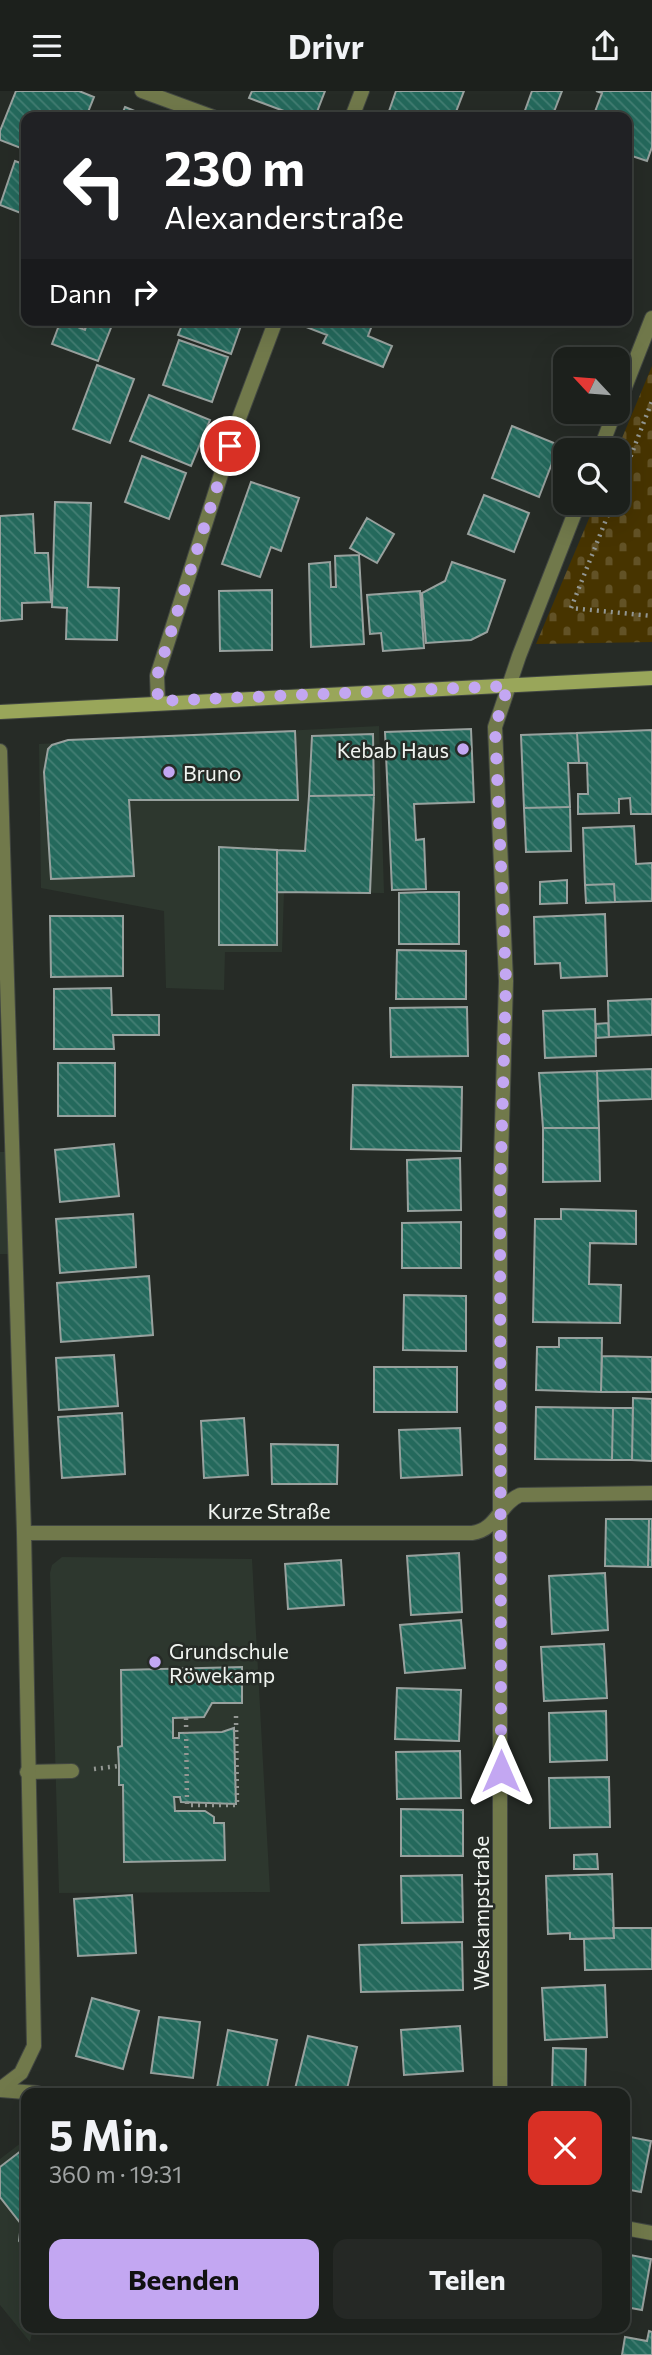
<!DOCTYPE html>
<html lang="de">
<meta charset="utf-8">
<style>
body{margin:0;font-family:Commissioner,sans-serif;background:#252825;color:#f1f3f6;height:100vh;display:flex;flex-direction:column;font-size:26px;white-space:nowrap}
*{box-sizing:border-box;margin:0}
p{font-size:23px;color:#a0a3a3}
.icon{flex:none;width:38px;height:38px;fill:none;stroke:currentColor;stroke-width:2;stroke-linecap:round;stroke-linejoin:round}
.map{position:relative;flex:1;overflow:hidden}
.details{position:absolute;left:21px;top:1997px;width:609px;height:245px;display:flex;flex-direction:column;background:#1c201c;border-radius:14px;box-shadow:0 7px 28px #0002,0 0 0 2px #3a3e3b}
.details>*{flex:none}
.banner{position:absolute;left:21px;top:21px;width:611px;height:214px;border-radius:14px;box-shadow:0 7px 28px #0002,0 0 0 2px #3a3e3b;background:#202124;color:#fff;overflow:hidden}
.needle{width:46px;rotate:296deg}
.controls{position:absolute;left:553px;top:256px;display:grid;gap:14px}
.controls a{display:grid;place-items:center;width:77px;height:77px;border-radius:14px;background:#1c201c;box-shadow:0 7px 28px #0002,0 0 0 2px #3a3e3b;font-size:35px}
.pin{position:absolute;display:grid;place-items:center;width:60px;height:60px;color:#fff;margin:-30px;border:4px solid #fff;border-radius:50%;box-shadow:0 2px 7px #0007}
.me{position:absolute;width:77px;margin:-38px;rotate:0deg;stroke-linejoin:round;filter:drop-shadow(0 0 5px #0008)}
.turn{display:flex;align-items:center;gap:24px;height:147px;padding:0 28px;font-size:32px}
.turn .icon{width:91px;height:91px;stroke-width:2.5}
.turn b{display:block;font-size:49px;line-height:60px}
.then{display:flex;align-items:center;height:66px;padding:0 28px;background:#0003;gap:14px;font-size:26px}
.round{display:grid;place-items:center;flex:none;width:74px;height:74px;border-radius:14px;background:#252825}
.head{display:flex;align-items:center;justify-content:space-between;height:119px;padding:0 28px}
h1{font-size:42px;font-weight:700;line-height:52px}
.cta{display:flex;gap:14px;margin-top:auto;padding:14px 28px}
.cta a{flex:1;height:80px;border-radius:14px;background:#c3a7f2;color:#111;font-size:28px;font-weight:700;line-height:80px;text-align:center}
.cta a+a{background:#252825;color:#f1f3f6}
header{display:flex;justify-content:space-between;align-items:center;height:91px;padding:0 28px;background:#1c201c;font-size:32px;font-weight:700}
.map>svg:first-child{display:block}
.built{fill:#2d372e}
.cemetery{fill:url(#cemetery-stones)}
.building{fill:url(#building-back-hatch);stroke:#98a19e;stroke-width:2}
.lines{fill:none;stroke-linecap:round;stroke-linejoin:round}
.lane-casing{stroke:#424742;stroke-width:16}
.street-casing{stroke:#424742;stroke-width:16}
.secondary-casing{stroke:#424742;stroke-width:16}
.path{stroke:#939793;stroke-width:4.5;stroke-dasharray:2 5;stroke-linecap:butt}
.lane{stroke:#71794b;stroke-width:14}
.street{stroke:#71794b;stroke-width:14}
.secondary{stroke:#99a65a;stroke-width:14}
.route{stroke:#c3a7f2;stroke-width:12;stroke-dasharray:0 21.6}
.poi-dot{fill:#c3a7f2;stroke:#262b26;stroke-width:2.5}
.labels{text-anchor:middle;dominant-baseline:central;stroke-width:5;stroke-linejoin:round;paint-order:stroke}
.poi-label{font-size:21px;fill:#f0f4f0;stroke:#262b26;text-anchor:start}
.street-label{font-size:21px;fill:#f0f4f0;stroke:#262b26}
</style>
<header><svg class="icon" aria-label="menu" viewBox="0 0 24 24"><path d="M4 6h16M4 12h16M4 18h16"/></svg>Drivr<svg class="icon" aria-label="share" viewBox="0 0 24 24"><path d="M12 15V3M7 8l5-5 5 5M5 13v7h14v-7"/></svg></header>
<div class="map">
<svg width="652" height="2264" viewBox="0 0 652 2264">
<defs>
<pattern id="cemetery-stones" width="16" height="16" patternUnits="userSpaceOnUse" patternTransform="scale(1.75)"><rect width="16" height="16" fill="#473400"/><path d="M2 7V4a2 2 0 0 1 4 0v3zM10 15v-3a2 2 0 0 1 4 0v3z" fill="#625226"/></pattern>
<pattern id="building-back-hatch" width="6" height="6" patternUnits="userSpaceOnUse" patternTransform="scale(1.75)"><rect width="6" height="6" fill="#24695c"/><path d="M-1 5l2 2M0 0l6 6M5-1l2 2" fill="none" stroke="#447f74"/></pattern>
</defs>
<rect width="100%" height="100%" fill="#262b26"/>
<path class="built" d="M379,635L384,802L284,801L282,861H225L224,899L166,897L164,820L41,797L39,653Z
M0,1061H12L15,1163H0Z
M62,1466L252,1468L270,1801L59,1802L50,1482L52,1474Z
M26,2048V2236L33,2237L30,2251L0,2214V2068Z"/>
<path class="cemetery" d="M652,275V551L536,553L596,411H618L617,359Z"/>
<path class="building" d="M16,0H79L94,6L86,26H26V59L0,49V40Z
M252,0H325L315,26H300L249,7Z
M396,0H464L454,26H387Z
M532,0H562L552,26L523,25Z
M596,0H652V56L647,70L626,63V26H593L602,2Z
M125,16L149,26H121Z
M15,70L26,74V124L0,114Z
M61,229L85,239L88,229H114L98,270L52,253Z
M184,229H243L231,263L178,244Z
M309,229H374L368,245L392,255L383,276L323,252L327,244L306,236Z
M179,249L228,266L212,311L163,294Z
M97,274L134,288L110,352L73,338Z
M149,304L210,329L191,375L130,350Z
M512,335L559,354L539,406L492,387Z
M142,365L186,382L169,428L125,411Z
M251,391L299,407L281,460L271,456L260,486L222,473Z
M484,404L529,422L514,461L468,443Z
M55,411L91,412L88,496L119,497L117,549L66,548L67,517L52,516Z
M33,423L35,462H48L51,511L22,512V528L0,530V425Z
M367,427L394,443L377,472L350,457Z
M359,464L364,553L311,556L309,473L330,471L331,496H336L335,465Z
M452,471L505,489L487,541L471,549L426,552L422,502L445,490Z
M272,499V559L220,560L219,500Z
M420,500L424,557L383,560L381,542L370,543L367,504Z
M471,638L474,711L414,713L416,749L424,748L426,798L392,799L385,641Z
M652,639V723H631L630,707L619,708V722L578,723V703H588L587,672H579L577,642Z
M295,640L298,709H129L134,785L51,788L44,681L48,658L52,654L68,649Z
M577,642L579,672H568L570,716L524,717L521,644Z
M373,643L374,704L309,705L312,645Z
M374,704L370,802L277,801V759L305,760L309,705Z
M570,716L571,760L526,761L524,717Z
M634,735L636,773L652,772V810L615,811L614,793L585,794L583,737Z
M219,756L277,759V854H219Z
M567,789V812L540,813V791Z
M614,793L615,811L586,812L585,794Z
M428,801H459V853H399V802Z
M605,823L607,885L561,887L560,872L535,873L534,826Z
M50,825H123V885L51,886Z
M397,859L466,860V908H396Z
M111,897L112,924H159V944H113L114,958H54V898Z
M652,908V944L609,946L608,910Z
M467,916L468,965L391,966L390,917Z
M595,918L596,965L545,967L543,920Z
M608,932L609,946L596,947V933Z
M58,972H115V1025H58Z
M652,978V1008L598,1010L597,980Z
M597,980L599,1037H543L539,982Z
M353,994L462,996L461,1060L351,1058Z
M543,1037H599L600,1090L543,1091Z
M114,1053L119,1105L60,1111L55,1059Z
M460,1067L461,1119L408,1120L407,1069Z
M561,1118L636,1120V1153L590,1152L589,1193L621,1194L620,1232L533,1231L535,1128H561Z
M133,1123L136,1176L60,1182L56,1128Z
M461,1131V1177H402V1132Z
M149,1185L153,1244L61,1251L57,1192Z
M404,1204L466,1205V1260L403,1259Z
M559,1247H602L601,1301L536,1299L537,1256H559Z
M114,1264L118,1315L59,1319L56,1267Z
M602,1265L652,1266V1301H601Z
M374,1276H457V1321H374Z
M633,1307L652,1308V1370L632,1369Z
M536,1316L613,1317L612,1369L535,1368Z
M613,1317H633L632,1369H612Z
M122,1322L125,1383L62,1387L58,1326Z
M244,1327L248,1384L204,1387L201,1330Z
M460,1337L462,1384L401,1387L399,1339Z
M271,1353L338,1354L337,1393H272Z
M606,1428H649L648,1476L605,1475Z
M649,1428H652V1476H648Z
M459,1462L462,1521L411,1524L407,1465Z
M341,1469L344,1514L288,1518L285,1473Z
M605,1482L608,1539L552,1543L549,1485Z
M461,1529L465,1577L405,1582L400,1534Z
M604,1553L607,1607L544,1610L541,1556Z
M242,1576V1612H212L204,1626L173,1627V1647H179V1642L222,1641L234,1637L236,1713L181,1711L180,1706H174L175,1720H205L214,1726V1732H224L225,1769L124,1771L123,1694H119V1675L118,1656L122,1655L121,1579Z
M397,1597L461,1599L459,1650L395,1648Z
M606,1620L607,1669L550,1671L549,1622Z
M460,1660L461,1707L397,1708L396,1661Z
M609,1686L610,1736L550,1737L549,1687Z
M401,1718L463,1719V1765H401Z
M597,1763L598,1778H574V1764Z
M612,1783L614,1847L570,1848V1842L548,1843L546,1785Z
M462,1784L463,1831L402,1832L401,1785Z
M132,1804L136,1862L78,1865L74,1808Z
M613,1837H652V1878L585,1879L584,1848L614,1847Z
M462,1851L463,1899L361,1901L359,1854Z
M605,1894L607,1946L545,1949L542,1897Z
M92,1907L139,1920L123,1978L76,1965Z
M159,1926L200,1931L193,1987L151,1982Z
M460,1935L463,1980L404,1984L401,1939Z
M228,1939L277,1949L266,2002L217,1997Z
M308,1945L357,1956L346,2002H294Z
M553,1957L586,1958L585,2002H552Z
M625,2045L651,2050L641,2101L625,2098Z
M26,2056V2158L19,2150L21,2133L0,2106V2076Z
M625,2163L651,2168L642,2219L625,2216Z
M649,2240L652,2241V2264H622L625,2246L647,2250Z"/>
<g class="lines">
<defs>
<path id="lane" d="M142,0L213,26
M27,1681L72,1680"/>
<path id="street" d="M352,26L362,0
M618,314L652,227
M600,359L615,320
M158,610L157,585L238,330L276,229
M0,660L24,1442L34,1955L21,1982L0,1998
M24,1442H472C497,1439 499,1413 520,1404L652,1402
M0,1999L37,2002
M500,2002V1105L506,890L495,636L519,565L579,411
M625,2137L652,2142"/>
<path id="secondary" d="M0,621L652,587"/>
</defs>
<use href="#lane" class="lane-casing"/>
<use href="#street" class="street-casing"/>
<use href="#secondary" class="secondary-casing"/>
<path class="path" d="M618,398L652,310
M613,411L571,517L652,525
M186,1627L187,1714H237L236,1625
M94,1678L119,1675"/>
<use href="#lane" class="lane"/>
<use href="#street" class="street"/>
<use href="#secondary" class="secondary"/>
</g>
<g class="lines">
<path class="route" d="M230,355L157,585L158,610L508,595L495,636L506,890L500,1105L501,1680"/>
</g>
<g class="poi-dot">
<circle cx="463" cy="658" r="7"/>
<circle cx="169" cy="681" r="7"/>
<circle cx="155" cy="1571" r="7"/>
</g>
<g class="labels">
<g class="poi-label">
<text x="449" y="658" text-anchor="end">Kebab Haus</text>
<text x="183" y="681">Bruno</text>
<text x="169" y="1559">Grundschule<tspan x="169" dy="24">Röwekamp</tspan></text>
</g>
<g class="street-label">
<text x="269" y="1419">Kurze Straße</text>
<text transform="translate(480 1822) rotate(-90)">Weskampstraße</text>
</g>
</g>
</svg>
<div class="controls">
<a><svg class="needle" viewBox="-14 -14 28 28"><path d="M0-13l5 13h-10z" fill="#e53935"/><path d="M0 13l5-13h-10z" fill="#a0a3a3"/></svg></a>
<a><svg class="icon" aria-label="search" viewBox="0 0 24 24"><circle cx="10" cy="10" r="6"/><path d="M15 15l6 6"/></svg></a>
</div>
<div class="pin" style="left:230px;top:355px;background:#d93025"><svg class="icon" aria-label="arrive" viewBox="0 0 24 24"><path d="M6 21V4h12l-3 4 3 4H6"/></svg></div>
<svg class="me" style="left:501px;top:1680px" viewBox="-20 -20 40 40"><path d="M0-17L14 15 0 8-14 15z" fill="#c3a7f2" stroke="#fff" stroke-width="4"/></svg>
<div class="banner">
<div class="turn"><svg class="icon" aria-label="left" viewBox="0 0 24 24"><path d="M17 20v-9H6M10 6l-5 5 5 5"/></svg><div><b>230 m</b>Alexanderstraße</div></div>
<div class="then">Dann<svg class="icon" aria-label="right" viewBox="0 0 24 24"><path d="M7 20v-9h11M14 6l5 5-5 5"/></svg></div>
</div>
<section class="details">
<div class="head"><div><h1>5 Min.</h1><p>360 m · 19:31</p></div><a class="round" style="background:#d93025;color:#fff"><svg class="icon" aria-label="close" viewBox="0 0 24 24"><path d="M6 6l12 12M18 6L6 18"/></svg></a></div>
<div class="cta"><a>Beenden</a><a>Teilen</a></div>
</section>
</div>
